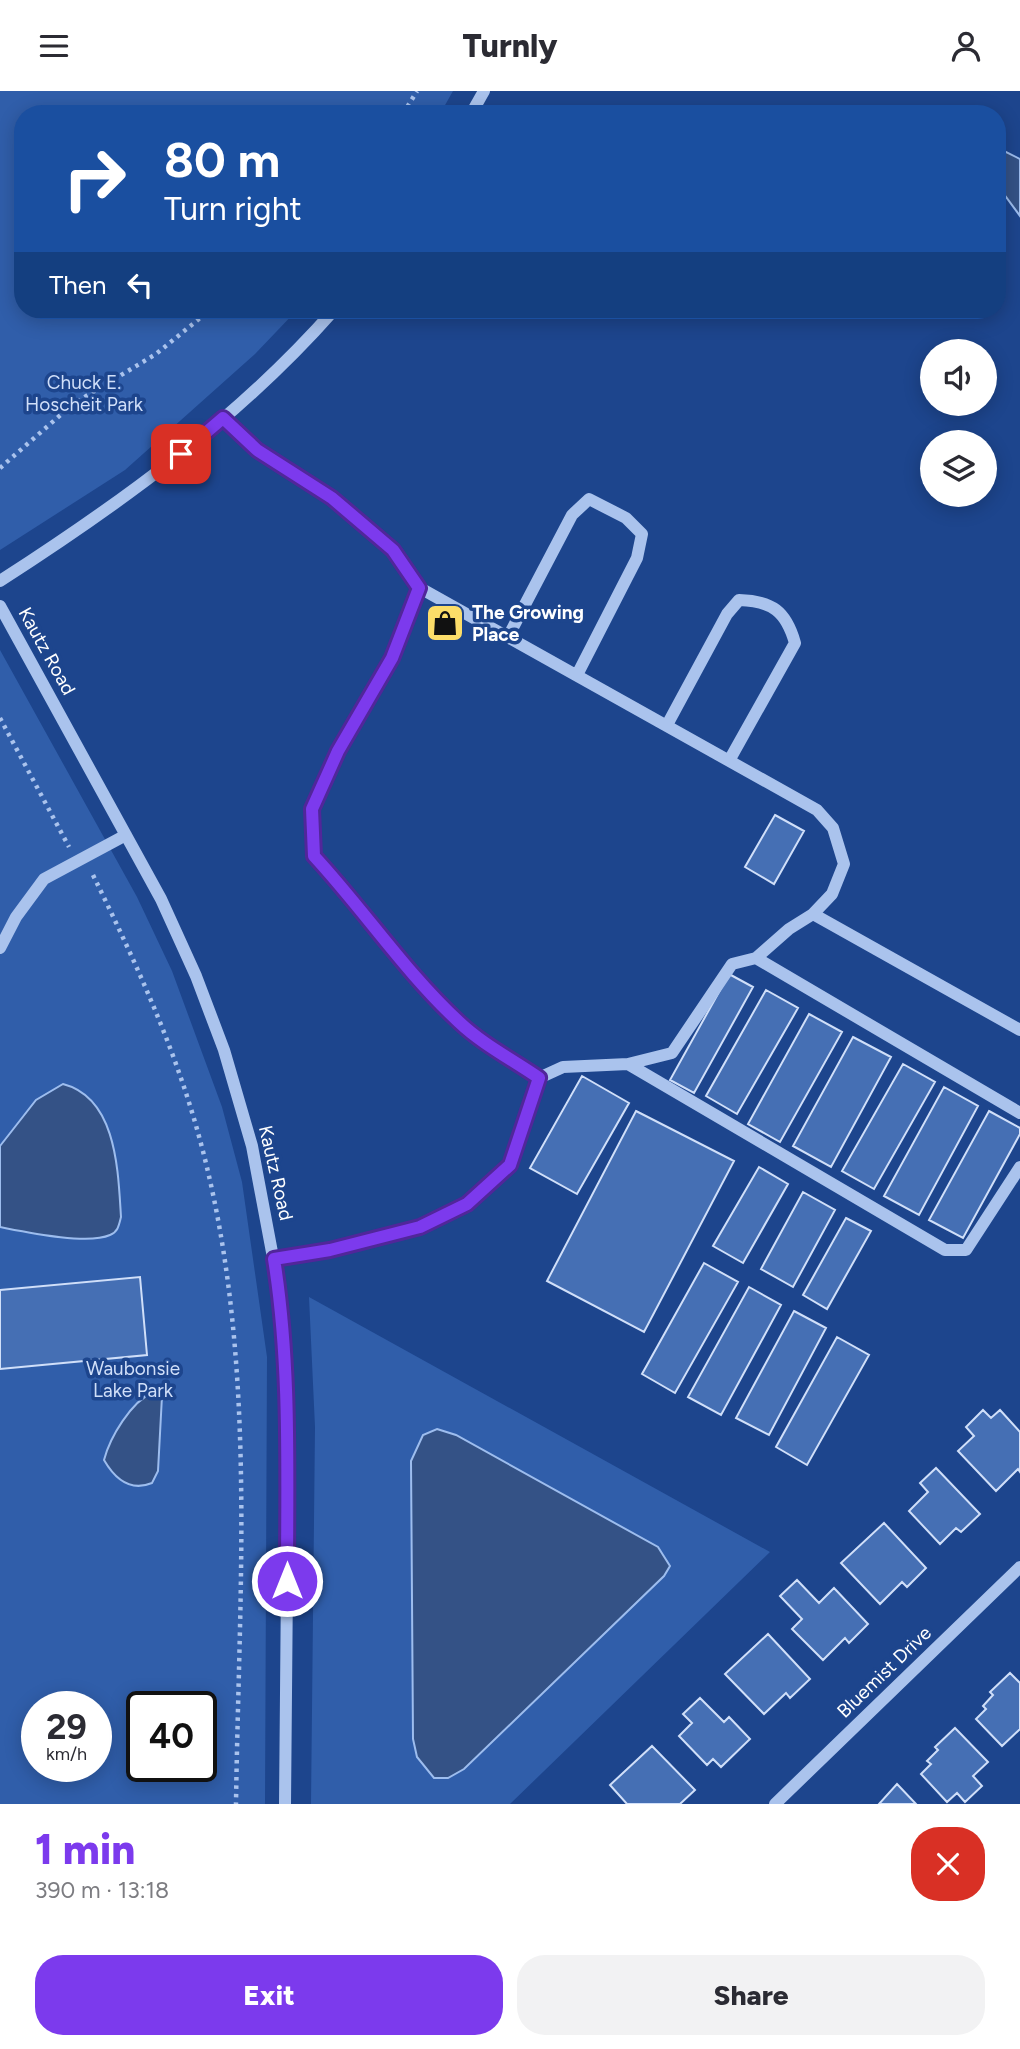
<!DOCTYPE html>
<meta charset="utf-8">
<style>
body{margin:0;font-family:Figtree,sans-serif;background:#f2f2f3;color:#2b2b33;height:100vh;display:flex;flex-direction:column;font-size:26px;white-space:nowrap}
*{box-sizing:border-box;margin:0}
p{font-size:23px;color:#7c7c81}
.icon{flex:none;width:38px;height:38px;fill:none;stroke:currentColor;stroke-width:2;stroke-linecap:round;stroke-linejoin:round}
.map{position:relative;height:1713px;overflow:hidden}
.details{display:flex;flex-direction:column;background:#fff;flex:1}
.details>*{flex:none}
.hud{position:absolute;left:14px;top:14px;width:992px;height:214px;border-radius:28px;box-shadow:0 4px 18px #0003;background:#1a4fa0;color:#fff;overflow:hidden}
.controls{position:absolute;left:920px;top:248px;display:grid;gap:14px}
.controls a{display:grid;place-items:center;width:77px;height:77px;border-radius:50%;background:#fff;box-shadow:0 4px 18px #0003;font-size:35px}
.speed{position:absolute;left:21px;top:1600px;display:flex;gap:14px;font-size:35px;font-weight:700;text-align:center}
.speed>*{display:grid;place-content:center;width:91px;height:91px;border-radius:50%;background:#fff;box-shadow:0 4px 18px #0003;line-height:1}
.speed small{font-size:18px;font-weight:400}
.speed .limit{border:4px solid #111;border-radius:10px;background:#fff;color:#111}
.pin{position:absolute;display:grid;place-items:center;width:60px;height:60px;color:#fff;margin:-30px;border-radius:14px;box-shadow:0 4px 10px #0006}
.me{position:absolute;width:77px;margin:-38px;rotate:0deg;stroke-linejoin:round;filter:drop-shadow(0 0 5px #0008)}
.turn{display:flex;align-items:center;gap:24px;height:147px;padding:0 35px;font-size:32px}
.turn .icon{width:91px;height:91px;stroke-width:2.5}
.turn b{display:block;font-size:49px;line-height:60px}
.then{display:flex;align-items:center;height:66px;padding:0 35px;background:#0003;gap:14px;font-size:26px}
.round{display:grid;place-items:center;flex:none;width:74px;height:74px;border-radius:28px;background:#f2f2f3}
.head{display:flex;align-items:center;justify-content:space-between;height:119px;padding:0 35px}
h1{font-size:42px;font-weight:800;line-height:52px;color:#7c3aed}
.button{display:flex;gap:14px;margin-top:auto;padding:14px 35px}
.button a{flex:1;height:80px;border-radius:28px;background:#7c3aed;color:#fff;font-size:28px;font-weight:800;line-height:80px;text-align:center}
.button a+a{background:#f2f2f3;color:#2b2b33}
header{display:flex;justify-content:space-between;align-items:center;height:91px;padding:0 35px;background:#fff;font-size:32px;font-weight:800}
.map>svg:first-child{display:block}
.green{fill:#305eaa;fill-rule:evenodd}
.water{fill:#345286;stroke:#9dbdee;stroke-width:2}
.building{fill:#456fb4;stroke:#d0dff9;stroke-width:2}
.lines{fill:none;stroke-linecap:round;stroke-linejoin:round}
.path{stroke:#aac3ed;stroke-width:4.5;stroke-dasharray:3.5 5;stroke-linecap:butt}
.minor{stroke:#aac3ed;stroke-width:12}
.route-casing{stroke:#51269a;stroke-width:18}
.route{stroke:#7c3aed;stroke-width:12}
.labels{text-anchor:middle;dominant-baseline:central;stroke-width:7;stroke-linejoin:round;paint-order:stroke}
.park-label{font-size:19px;fill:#d0dff9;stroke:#1d458d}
.poi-label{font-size:19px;font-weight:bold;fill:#fff;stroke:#1d458d;text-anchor:start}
.street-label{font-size:19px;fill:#fff;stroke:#1d458d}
</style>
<header><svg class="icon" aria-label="menu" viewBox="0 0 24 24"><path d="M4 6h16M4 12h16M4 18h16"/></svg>Turnly<svg class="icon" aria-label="person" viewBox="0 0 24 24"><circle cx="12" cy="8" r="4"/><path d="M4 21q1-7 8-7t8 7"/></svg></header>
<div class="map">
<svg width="1020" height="1713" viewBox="0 0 1020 1713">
<rect width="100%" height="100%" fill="#1d458d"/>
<path class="green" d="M0,0H453L440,23H23V219H297L255,263L125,379L0,459Z
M0,559L137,806L172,880L222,1016L242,1091L267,1266L265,1713H0ZM37,1615H96V1675H37ZM142,1615H201V1675H142Z
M309,1206L770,1461L510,1713H311L315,1336Z"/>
<path class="water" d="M998,57L1020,68V125L998,95Z
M63,993C117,1007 118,1080 121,1126C119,1134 118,1141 110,1144C87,1154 26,1141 0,1136V1055L36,1009Z
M153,1301L162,1305L158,1380L152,1392C130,1401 115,1388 104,1369C110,1346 131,1311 153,1301Z
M437,1338L456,1344L658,1456L670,1475L664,1485L464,1678L448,1687H434L417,1666L413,1648L411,1370L423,1344Z"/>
<path class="building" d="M775,724L804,740L774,793L745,776Z
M729,883L753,896L694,1002L670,989Z
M766,899L798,917L737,1023L706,1005Z
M809,923L842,941L780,1051L748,1033Z
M853,946L891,966L831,1076L793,1055Z
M903,973L935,991L874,1098L842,1080Z
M582,985L629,1012L577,1103L530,1077Z
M944,996L978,1015L919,1124L884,1105Z
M636,1020L734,1070L644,1241L547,1190Z
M989,1020L1020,1037V1043L963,1147L929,1129Z
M759,1076L788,1093L743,1172L713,1155Z
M803,1101L835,1119L793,1196L761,1178Z
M846,1127L871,1140L827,1218L803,1204Z
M704,1172L738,1191L675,1302L642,1283Z
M140,1186L147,1264L0,1278V1199Z
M749,1196L781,1214L721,1324L688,1306Z
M794,1220L826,1237L769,1344L736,1327Z
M837,1246L869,1264L807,1374L776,1356Z
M983,1319L991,1327L1000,1319L1020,1341V1381L1018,1378L996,1400L958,1360L974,1345L966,1336Z
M936,1377L980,1423L961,1441L956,1437L940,1453L909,1420L928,1401L920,1392Z
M884,1432L926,1477L907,1496L902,1491L880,1513L841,1472Z
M797,1489L819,1512L834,1497L868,1533L849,1552L845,1547L823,1569L792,1538L802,1528L780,1505Z
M768,1543L810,1588L790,1607L786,1602L764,1623L725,1583Z
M1010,1582L1020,1592V1638L1002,1655L976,1628L986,1618L983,1615L993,1604L990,1601Z
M700,1607L724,1631L729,1626L750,1648L721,1676L713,1668L707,1674L679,1645L692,1632L683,1623Z
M955,1637L988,1671L973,1685L982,1695L965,1711L957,1702L947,1711L921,1683L931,1673L927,1670L938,1659L935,1656Z
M652,1655L695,1699L680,1713H627L610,1694Z
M897,1693L916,1713H879Z"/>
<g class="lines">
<path class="path" d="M403,23L417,0
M0,377L73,313L156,263L210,219
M0,627L69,756
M93,784C135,870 175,956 200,1049C258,1264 239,1492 236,1713"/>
<path class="minor" d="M471,23L484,0
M223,327L256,359L332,407L393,459L420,497L817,719L833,737L844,773L832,803L813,823L1020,939
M0,490C121,412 238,328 334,219
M420,497L392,567L339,660L312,718L314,765C363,819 405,881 459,931C482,953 513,969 539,987L563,976L628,973L672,962L732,873L756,867L1020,1022
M0,515L161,808L196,885L224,959L252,1055L281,1209L285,1277L288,1379L285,1713
M508,546L572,424L589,408L626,427L642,443L637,467L577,584
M667,634L727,523L739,509C772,510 786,520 795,552L730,668
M0,857L16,826L44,788L126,744
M756,867L789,838L813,823
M628,973L945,1159H966L1020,1076
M274,1168L330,1159L420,1136L467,1113L510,1074L539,987
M775,1713L1020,1476"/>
</g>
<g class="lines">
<defs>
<path id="route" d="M181,363L223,327L257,359L332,407L393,459L419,497L392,567L338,660L312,718L314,765C364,819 405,881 459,931C482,953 513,969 539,987L510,1074L467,1113L420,1136L330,1159L274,1168C291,1274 287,1383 287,1490"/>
</defs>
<use href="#route" class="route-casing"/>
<use href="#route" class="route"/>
</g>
<defs>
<symbol id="shop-square" viewBox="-11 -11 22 22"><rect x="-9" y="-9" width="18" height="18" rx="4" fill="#fcdd69" stroke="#1d458d"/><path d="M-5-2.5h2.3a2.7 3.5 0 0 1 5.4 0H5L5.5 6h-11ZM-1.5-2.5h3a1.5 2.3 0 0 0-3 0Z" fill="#111"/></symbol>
</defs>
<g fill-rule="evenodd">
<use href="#shop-square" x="423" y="510" width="44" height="44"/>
</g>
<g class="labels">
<g class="park-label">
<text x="84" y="291">Chuck E.<tspan x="84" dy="22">Hoscheit Park</tspan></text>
<text x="133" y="1277">Waubonsie<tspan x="133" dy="22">Lake Park</tspan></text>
</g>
<g class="poi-label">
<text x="472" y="521">The Growing<tspan x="472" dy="22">Place</tspan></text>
</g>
<g class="street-label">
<text transform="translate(47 560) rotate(61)">Kautz Road</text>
<text transform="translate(276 1082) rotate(77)">Kautz Road</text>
<text transform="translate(884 1581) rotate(-44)">Bluemist Drive</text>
</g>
</g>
</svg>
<div class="controls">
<a><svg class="icon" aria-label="sound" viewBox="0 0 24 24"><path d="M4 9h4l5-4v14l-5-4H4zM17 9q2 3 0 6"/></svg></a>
<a><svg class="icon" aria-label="layers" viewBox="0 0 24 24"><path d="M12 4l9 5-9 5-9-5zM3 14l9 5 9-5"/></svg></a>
</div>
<div class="speed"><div>29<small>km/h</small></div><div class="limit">40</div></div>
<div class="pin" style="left:181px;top:363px;background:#d93025"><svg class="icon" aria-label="arrive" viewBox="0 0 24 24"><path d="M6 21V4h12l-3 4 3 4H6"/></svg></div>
<svg class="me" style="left:287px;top:1490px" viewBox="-20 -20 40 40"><circle r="17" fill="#7c3aed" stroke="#fff" stroke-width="3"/><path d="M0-11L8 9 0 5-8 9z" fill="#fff"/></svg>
<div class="hud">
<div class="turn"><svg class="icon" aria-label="right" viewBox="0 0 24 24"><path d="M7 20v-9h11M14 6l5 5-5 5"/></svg><div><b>80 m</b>Turn right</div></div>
<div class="then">Then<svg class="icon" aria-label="left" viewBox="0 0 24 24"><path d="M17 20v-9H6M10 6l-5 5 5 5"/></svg></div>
</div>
</div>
<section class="details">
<div class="head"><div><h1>1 min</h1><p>390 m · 13:18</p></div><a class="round" style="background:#d93025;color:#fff"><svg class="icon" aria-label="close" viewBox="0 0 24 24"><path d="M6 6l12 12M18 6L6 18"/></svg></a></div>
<div class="button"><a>Exit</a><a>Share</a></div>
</section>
